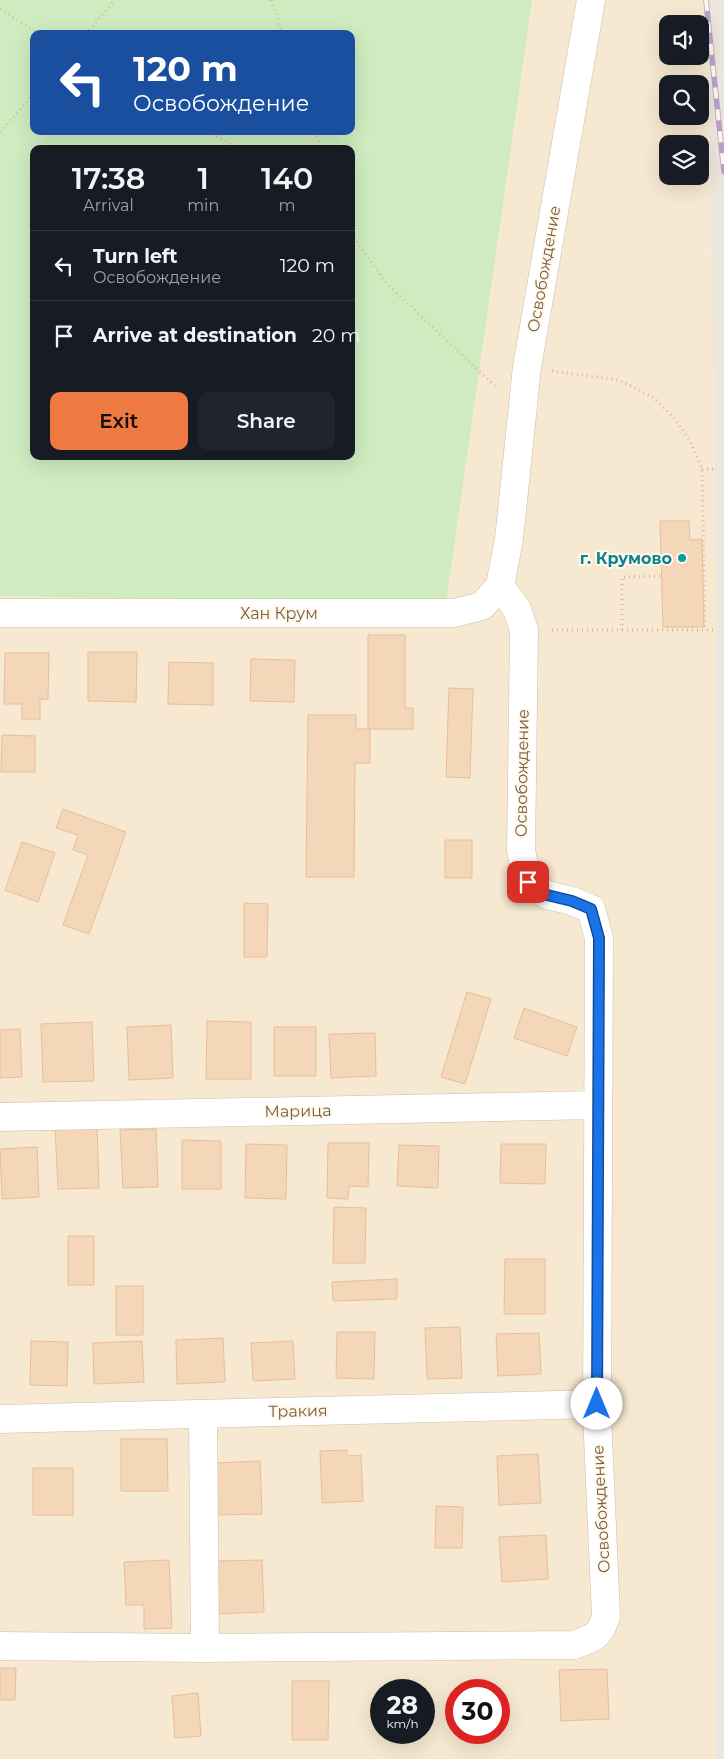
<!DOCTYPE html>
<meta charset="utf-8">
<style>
body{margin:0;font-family:Montserrat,sans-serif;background:#20242c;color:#f1f3f6;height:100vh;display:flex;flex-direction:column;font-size:19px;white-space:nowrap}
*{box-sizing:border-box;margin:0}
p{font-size:16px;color:#9ea1a6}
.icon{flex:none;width:28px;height:28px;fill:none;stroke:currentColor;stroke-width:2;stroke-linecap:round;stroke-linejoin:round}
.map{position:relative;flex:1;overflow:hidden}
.drawer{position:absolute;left:30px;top:145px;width:325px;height:315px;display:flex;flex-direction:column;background:#171b24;border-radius:10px;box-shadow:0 5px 20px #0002}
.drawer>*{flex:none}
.guide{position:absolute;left:30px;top:30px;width:325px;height:105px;border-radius:10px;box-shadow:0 5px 20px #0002;background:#1a4fa0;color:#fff;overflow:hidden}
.buttons{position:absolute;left:659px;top:15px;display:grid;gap:10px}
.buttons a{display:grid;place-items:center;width:50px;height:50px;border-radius:10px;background:#171b24;box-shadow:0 5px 20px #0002;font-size:25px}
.speed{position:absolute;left:370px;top:1679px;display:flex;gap:10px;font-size:25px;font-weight:700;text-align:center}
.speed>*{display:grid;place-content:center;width:65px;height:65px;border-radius:50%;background:#171b24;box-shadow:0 5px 20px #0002;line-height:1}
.speed small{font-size:12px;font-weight:400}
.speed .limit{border:8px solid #d22;background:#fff;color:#111}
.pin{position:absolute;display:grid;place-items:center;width:42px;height:42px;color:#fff;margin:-21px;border-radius:10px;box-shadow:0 2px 8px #0006}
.me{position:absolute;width:55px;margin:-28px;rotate:0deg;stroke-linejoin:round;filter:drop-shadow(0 0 4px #0008)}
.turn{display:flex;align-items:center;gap:18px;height:105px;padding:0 20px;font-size:22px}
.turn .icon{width:65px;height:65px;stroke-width:2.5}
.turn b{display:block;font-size:35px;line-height:42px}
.eta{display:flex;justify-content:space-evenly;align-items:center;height:85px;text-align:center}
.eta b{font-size:30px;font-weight:600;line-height:35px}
.cta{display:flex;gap:10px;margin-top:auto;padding:10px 20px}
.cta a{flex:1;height:58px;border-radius:10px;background:#ee7941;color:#111;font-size:20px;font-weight:600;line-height:58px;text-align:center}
.cta a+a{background:#20242c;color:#f1f3f6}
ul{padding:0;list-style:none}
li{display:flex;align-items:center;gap:15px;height:70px;padding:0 20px;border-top:1px solid #363941}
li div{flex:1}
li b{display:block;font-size:19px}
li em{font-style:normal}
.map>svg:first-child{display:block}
.residential{fill:#f6e8d1;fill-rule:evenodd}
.industrial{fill:#ece6de}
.green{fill:#ceecc0;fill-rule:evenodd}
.building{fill:#f4d6b9;stroke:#e8be98}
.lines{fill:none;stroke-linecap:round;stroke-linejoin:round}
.minor-casing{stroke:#cfbea9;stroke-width:29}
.path{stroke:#d9ba9c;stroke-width:3;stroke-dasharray:1 4;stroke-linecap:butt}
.minor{stroke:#fff;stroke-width:28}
.rail-casing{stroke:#b9a1c8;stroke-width:5.5}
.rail{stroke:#fff9ea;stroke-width:4;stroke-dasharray:11;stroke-linecap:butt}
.route-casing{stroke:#114b97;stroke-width:12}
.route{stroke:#1a73e8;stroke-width:9}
.culture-dot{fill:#0f9aa8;stroke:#fff9ea;stroke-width:2}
.labels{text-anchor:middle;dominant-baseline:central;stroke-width:4;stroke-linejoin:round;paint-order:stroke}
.street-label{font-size:16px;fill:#775d47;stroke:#fff9ea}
.culture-label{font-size:16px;font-weight:bold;fill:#0d838f;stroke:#fff9ea;text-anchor:end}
</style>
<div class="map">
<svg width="724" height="1759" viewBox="0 0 724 1759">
<rect width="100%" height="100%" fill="#fdf6e3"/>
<path class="residential" d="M0,0H708L716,566V1759H0ZM668,24H700V56H668ZM34,34H351V131H34ZM668,84H700V116H668ZM668,144H700V176H668ZM34,149H351V456H34ZM381,1690H424V1732H381ZM456,1690H499V1732H456Z"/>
<path class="industrial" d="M708,0H724V1759H716V566Z"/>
<path class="green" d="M0,0H532L446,603L0,596ZM34,34H351V131H34ZM34,149H351V456H34Z"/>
<path class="building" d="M660,521H689L690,540L702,539L704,627H663Z
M368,635H405V708H413V729H368Z
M88,652H137L136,702L88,701Z
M5,653H49L48,699H40V719H22V704H4Z
M251,659L295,660L294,702L250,701Z
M169,662L213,663V705L168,704Z
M449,688L473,689L470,778L446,777Z
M308,715H356V729H370V763H355L354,877H306Z
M2,735L35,736V772H1Z
M63,809L126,832L89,934L63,925L88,855L73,850L78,835L56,828Z
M445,840H472V878H445Z
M22,842L55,853L38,902L5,890Z
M244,903L268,904L267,957H244Z
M467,992L491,999L465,1084L441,1077Z
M524,1008L577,1027L567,1056L514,1038Z
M207,1021L251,1022V1079H206Z
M92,1022L94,1081L43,1082L41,1024Z
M171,1025L173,1078L129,1080L127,1027Z
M274,1027H316V1076H274Z
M20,1029L22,1077L0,1078V1030Z
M375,1033L376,1076L331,1078L329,1034Z
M97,1125L99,1188L58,1189L55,1127Z
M156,1129L158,1187L123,1188L120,1130Z
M182,1140L221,1141V1189H182Z
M328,1143H369L368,1187L349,1186L348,1199L327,1198Z
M246,1144L287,1145L286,1199L245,1198Z
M501,1144H546L545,1184L500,1183Z
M399,1145L439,1146L438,1188L397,1186Z
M37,1147L39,1197L2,1199L0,1149Z
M334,1207L366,1208L365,1263H333Z
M68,1236H94V1285H68Z
M505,1259H545V1314H504Z
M397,1279V1299L333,1301L332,1282Z
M116,1286H143V1335H116Z
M460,1327L462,1378L427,1379L425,1328Z
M337,1332H375L374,1379L336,1378Z
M539,1333L541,1374L498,1376L496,1334Z
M223,1338L225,1382L177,1384L176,1340Z
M31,1341L68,1342L67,1386L30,1385Z
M142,1341L144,1382L94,1384L93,1343Z
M293,1341L295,1379L253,1381L251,1343Z
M121,1439H167L168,1491H121Z
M347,1450V1456L361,1455L363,1501L322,1503L320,1451Z
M538,1454L541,1503L499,1505L497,1456Z
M260,1461L262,1514L217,1515L215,1463Z
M33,1468H73V1515H33Z
M436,1506L463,1507L462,1548H435Z
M546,1535L548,1579L502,1582L499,1537Z
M169,1560L172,1628L144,1629V1605H126L124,1562Z
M262,1560L264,1612L219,1614L217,1561Z
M0,1668H16L15,1700H0Z
M607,1669L609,1719L561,1721L559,1670Z
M292,1681H329L328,1740H292Z
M198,1693L201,1736L175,1738L172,1696Z"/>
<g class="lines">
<defs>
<path id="minor" d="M0,613H454L482,606L500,586L509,539L527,367L591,0
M0,1117L597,1105
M203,1414L205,1648
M0,1419L597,1404
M0,1646L205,1648L574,1645C593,1638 600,1637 606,1616L597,1415L599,938L591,909L572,901L547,895L528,882L521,851L524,630L517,609L500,586"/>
</defs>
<use href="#minor" class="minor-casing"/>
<path class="path" d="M271,0L283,34
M0,9L39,34
M86,34L115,0
M208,131L238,149
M316,131L321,149
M0,132L34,94
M351,233L386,283L497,388
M552,371L619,380L654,398L674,418L689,439L702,469L705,630
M702,469H715
M552,630H716
M622,630V577L662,576"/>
<use href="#minor" class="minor"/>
<defs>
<path id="rail" d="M706,0L724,172"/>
</defs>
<use href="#rail" class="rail-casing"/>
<use href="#rail" class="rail"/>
</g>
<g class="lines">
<defs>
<path id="route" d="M528,882L547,895L572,901L591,909L599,938L597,1404"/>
</defs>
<use href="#route" class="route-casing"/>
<use href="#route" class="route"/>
</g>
<circle class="culture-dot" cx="682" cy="558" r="5"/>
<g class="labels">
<g class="street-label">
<text transform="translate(544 269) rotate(-80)">Освобождение</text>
<text x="279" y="613">Хан Крум</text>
<text transform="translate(522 773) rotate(-89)">Освобождение</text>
<text transform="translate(298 1111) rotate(-1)">Марица</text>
<text transform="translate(298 1411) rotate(-1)">Тракия</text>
<text transform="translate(601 1509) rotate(-93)">Освобождение</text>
</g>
<g class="culture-label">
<text x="672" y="558">г. Крумово</text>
</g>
</g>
</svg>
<div class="buttons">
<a><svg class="icon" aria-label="sound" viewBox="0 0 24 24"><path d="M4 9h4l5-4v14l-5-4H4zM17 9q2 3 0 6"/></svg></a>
<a><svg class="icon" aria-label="search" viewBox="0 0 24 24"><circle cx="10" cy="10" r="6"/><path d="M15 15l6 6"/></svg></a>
<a><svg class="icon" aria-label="layers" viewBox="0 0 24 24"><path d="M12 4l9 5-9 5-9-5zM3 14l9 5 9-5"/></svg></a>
</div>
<div class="speed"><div>28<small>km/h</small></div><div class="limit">30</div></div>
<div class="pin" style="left:528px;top:882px;background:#d93025"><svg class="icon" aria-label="arrive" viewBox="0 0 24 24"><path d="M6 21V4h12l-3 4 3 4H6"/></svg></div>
<svg class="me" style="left:597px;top:1404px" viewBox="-20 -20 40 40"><circle r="19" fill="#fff"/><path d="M0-13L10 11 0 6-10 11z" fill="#1a73e8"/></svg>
<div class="guide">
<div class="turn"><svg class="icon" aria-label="left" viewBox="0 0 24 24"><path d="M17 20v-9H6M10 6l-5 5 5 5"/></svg><div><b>120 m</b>Освобождение</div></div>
</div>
<section class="drawer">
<div class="eta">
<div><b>17:38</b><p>Arrival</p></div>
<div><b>1</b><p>min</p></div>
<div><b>140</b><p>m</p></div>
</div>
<ul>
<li><svg class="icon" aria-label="left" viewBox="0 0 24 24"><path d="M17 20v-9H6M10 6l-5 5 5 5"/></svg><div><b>Turn left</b><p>Освобождение</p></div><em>120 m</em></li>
<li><svg class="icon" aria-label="arrive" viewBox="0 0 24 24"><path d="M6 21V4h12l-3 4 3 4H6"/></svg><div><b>Arrive at destination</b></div><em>20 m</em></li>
</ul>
<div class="cta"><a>Exit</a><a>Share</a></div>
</section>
</div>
